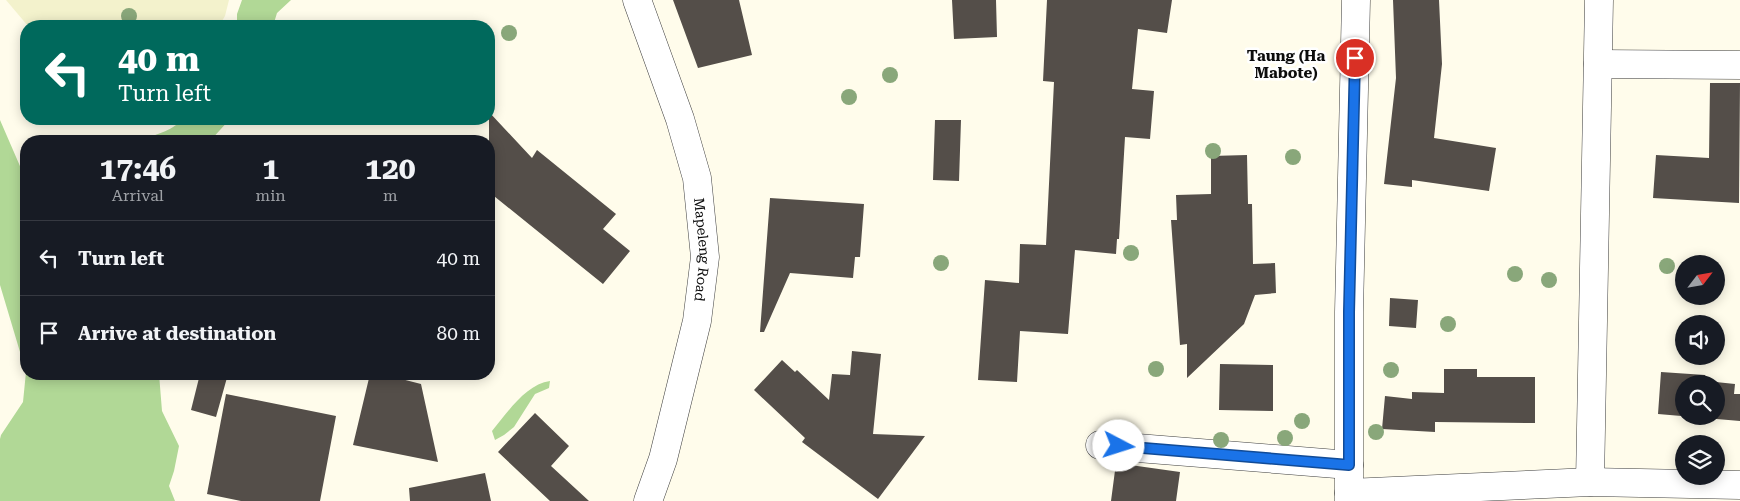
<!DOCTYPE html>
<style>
body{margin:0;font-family:"Roboto Serif",serif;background:#242831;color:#f1f3f6;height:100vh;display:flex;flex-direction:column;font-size:19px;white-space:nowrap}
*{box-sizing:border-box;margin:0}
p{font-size:16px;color:#9ea1a6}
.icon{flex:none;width:28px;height:28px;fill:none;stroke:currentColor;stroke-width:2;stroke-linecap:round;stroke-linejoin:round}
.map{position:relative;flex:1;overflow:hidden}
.panel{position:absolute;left:20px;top:135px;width:475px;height:245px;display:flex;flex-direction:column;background:#171b24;border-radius:20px;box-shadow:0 2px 12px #0003}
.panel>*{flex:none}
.guide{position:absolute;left:20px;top:20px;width:475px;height:105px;border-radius:20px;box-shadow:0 2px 12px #0003;background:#00695c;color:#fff;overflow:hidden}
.needle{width:32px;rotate:59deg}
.fabs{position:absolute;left:1675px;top:255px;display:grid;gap:10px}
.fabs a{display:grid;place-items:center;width:50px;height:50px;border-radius:50%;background:#171b24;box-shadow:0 2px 12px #0003;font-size:25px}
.pin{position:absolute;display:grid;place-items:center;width:42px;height:42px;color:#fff;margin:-21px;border:2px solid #fff;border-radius:50%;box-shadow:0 1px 5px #0007}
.me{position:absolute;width:55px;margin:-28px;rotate:95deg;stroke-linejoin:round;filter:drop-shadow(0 0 4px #0008)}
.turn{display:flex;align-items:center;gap:18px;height:105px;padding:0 15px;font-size:22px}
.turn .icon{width:65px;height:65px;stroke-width:2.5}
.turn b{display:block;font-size:35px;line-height:42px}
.eta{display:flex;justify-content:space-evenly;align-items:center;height:85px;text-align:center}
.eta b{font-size:30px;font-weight:700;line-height:35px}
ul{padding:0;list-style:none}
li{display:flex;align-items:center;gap:15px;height:75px;padding:0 15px;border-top:1px solid #363941}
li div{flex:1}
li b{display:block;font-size:19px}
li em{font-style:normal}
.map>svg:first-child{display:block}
.farmland{fill:#f3f2cc}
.forest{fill:#b1d896}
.building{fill:#544e49;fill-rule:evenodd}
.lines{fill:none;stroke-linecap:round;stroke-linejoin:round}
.minor-casing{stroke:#3f3f3f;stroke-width:29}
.minor{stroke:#fff;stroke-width:28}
.tree{fill:#89a77a}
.route-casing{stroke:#114b97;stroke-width:12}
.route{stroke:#1a73e8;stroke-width:9}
.labels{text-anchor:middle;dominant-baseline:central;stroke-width:5;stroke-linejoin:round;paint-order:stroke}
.street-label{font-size:14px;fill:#0c0c0c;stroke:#fff}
.neighbourhood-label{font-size:15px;font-weight:bold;fill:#0c0c0c;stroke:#fff}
</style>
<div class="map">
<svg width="1740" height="501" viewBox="0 0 1740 501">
<rect width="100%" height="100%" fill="#fffceb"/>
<path class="farmland" d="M6,0H229L225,16L219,26H28Z"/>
<path class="forest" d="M242,0H291L277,13L273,26H237V14Z
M183,119H230L210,141H140C157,133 169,133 183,119Z
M0,120L26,180V374H159L162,411L179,446L174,471L169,486L175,501H0V439L1,435L23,402L26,372L0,285Z
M550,381L549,388L535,394L514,427L504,435L495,440L492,431C507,413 526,384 550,381Z"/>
<path class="building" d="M673,0H739L752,55L698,68Z
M952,0H996L997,37L954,39Z
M1047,0H1172L1167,33L1138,29L1132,89L1154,91L1150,139L1125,137L1119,239H1117L1116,254L1075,250L1068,334L1020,331L1017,382L978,380L985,280L1019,283L1020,244L1046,245L1054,82L1043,81Z
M1393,0H1439L1442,64L1434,138L1496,148L1489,191L1412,180V187L1384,184L1396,78Z
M1710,83H1740L1739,203L1653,198L1656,155L1709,158Z
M489,112L532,158L537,150L616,214L603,229L630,251L603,284L489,192Z
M935,120H961L959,181L933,180Z
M1247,155L1248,204H1252L1253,264L1275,263L1276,293L1255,295L1244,324L1187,378V344L1180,345L1171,220H1177L1176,195L1211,194V156Z
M770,198L864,204L860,257H855L853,278L790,273L764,332H760Z
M1390,298L1418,300L1416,328L1389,326Z
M852,351L881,354L873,434L925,436L878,499L802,442L805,438L754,390L782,360L795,372L797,370L829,400L832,374L850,375Z
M1220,364L1273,365V411L1219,410Z
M1444,369H1477V377H1535V423L1435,422V432L1382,429L1385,396L1412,399V392L1444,393Z
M1661,372L1705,375L1706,381L1735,384L1734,394H1740V421L1658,414ZM1684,384H1716V416H1684Z
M200,374H228L216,417L191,410Z
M370,374H382L421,384L438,462L353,445Z
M226,394L336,416L320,501H241L207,494Z
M535,413L569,446L551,466L589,501H550L498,452Z
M1116,463L1180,472L1176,501H1111Z
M485,473L491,501H410L409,488Z"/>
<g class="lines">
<defs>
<g id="minor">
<path id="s1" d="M637,0L680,119L697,178L705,257L697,321L663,459L648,501"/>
<path d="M1598,64L1740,65"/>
<path d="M1100,445L1349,465"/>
<path d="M1590,482L1599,0"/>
<path d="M1349,493L1590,482L1740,485"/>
<path d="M1349,501V312L1356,0"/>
</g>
</defs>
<use href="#minor" class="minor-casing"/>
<use href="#minor" class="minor"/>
</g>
<g class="tree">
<circle cx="129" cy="16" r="8"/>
<circle cx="509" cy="33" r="8"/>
<circle cx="890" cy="75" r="8"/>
<circle cx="849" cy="97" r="8"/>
<circle cx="1213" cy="151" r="8"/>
<circle cx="1293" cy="157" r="8"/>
<circle cx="1131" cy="253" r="8"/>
<circle cx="941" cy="263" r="8"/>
<circle cx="1667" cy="266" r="8"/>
<circle cx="1515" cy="274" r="8"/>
<circle cx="1549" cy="280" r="8"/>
<circle cx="1448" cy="324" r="8"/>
<circle cx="1156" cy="369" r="8"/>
<circle cx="1391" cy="370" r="8"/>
<circle cx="1302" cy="421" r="8"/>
<circle cx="1376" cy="432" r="8"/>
<circle cx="1285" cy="438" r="8"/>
<circle cx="1221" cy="440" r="8"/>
</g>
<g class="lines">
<defs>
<path id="route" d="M1119,446L1349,465V312L1355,58"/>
</defs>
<use href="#route" class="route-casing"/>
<use href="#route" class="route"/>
</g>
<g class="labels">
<g class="street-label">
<text stroke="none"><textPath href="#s1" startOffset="260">Mapeleng Road</textPath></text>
</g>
<g class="neighbourhood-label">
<text x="1286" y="56">Taung (Ha<tspan x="1286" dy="17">Mabote)</tspan></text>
</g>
</g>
</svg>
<div class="fabs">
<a><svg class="needle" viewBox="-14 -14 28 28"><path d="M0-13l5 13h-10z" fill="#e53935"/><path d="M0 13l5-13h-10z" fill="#9ea1a6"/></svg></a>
<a><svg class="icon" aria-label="sound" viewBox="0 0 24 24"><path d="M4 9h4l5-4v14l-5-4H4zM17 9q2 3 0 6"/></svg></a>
<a><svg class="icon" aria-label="search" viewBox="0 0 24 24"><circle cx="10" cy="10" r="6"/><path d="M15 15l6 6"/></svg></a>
<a><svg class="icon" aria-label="layers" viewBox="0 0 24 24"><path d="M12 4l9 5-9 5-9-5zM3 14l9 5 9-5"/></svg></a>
</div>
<div class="pin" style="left:1355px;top:58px;background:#d93025"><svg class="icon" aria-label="arrive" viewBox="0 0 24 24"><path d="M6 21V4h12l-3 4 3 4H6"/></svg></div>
<svg class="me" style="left:1119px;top:446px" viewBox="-20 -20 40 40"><circle r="19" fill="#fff"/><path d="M0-13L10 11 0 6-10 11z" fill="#1a73e8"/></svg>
<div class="guide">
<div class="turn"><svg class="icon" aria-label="left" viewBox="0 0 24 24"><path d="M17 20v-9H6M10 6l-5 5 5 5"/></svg><div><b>40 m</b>Turn left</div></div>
</div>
<section class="panel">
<div class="eta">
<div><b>17:46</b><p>Arrival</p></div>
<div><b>1</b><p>min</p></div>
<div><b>120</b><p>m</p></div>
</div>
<ul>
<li><svg class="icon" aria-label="left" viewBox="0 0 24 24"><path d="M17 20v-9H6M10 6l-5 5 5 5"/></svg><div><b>Turn left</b></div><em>40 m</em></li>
<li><svg class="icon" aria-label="arrive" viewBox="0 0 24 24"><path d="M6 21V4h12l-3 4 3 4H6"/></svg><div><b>Arrive at destination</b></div><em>80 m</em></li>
</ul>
</section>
</div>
